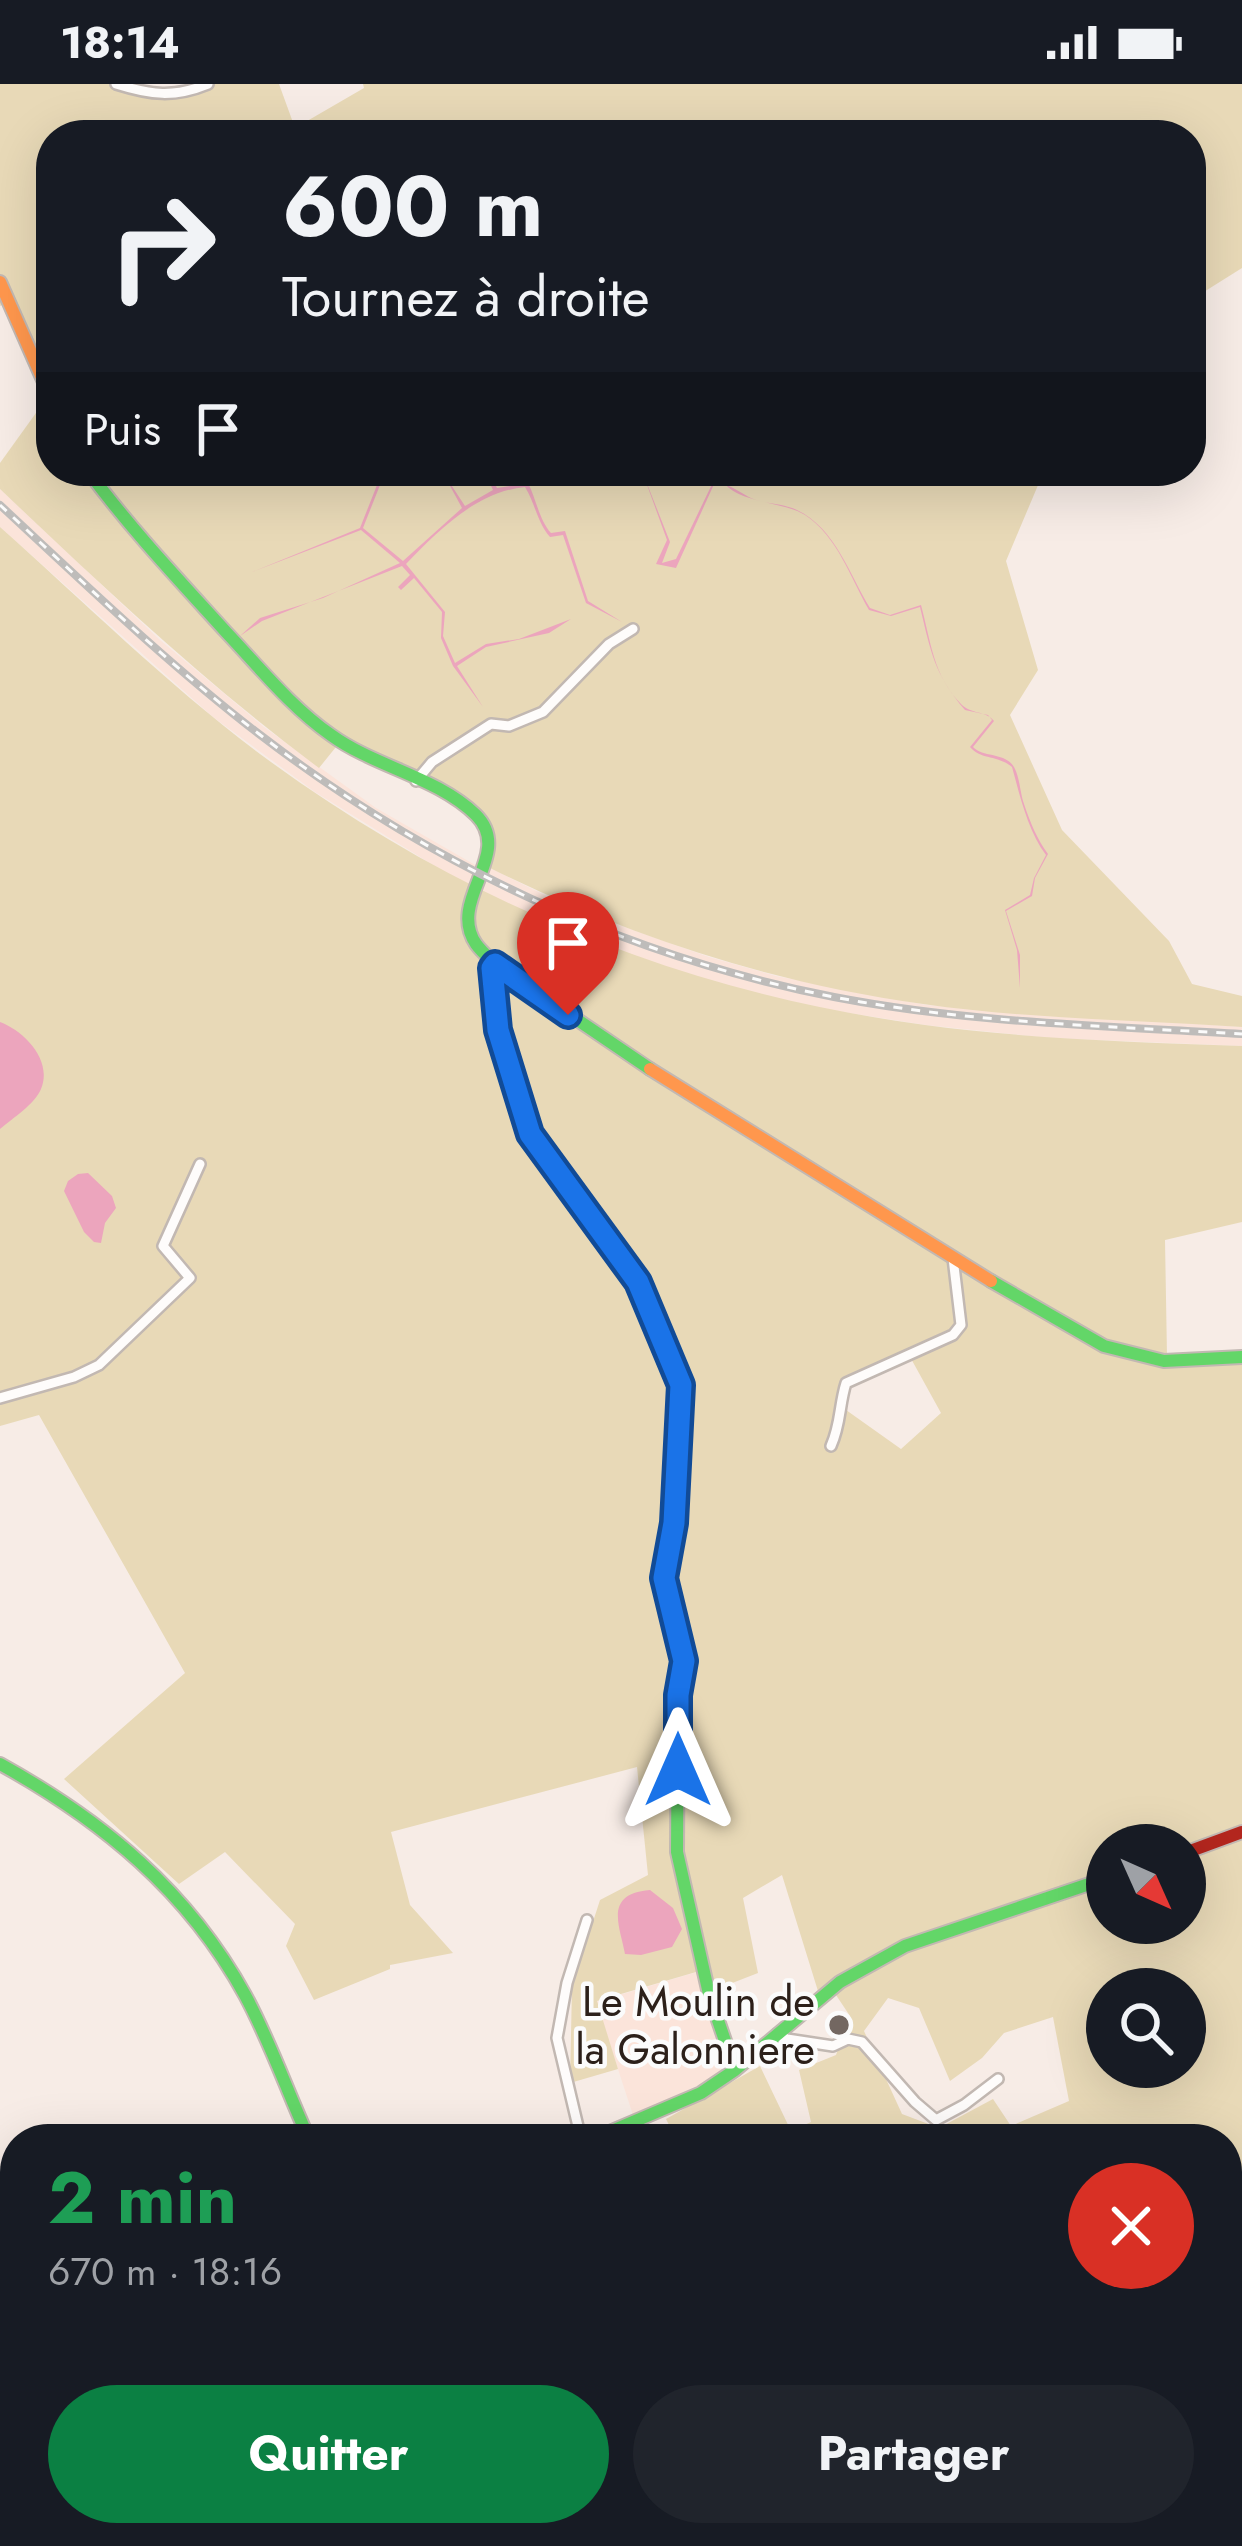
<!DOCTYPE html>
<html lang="fr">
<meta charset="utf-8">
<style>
body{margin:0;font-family:Jost,sans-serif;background:#20242c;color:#f1f3f6;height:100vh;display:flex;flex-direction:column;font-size:45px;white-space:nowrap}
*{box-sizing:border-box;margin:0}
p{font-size:39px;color:#9ea1a6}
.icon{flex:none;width:66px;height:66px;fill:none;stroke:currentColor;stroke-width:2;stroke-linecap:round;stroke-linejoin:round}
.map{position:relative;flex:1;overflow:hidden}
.sheet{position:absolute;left:0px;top:2040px;width:1242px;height:423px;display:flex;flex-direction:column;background:#171b24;border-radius:48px 48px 0 0;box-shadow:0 12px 48px #0002}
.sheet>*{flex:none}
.banner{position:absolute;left:36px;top:36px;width:1170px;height:366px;border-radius:48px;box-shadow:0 12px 48px #0002;background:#171b24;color:#f1f3f6;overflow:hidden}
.needle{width:78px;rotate:135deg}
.buttons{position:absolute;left:1086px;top:1740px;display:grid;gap:24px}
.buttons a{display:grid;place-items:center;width:120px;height:120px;border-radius:50%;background:#171b24;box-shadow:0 12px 48px #0002;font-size:60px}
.pin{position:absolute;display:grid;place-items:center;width:102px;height:102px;color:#fff;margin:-123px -51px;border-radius:50% 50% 50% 0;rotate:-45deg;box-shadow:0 0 12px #0007}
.pin .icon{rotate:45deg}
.me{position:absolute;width:132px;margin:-66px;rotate:0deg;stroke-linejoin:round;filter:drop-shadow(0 0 9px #0008)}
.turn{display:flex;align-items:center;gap:42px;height:252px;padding:0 48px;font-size:54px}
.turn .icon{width:156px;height:156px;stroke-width:2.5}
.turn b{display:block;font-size:84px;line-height:102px}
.then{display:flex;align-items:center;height:114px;padding:0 48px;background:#0003;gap:24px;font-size:45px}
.round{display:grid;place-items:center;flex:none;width:126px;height:126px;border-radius:63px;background:#20242c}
.summary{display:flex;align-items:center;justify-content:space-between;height:204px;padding:0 48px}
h1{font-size:72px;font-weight:700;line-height:90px;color:#1e9e55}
.action{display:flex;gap:24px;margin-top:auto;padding:24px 48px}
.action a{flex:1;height:138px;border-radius:72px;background:#0b8043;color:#fff;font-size:48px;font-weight:700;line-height:138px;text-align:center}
.action a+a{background:#20242c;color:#f1f3f6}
.status{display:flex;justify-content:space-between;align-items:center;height:84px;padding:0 60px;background:#171b24;direction:ltr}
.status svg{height:33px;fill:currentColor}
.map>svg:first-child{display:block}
.built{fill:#fbe4da}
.green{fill:#e8d9b7;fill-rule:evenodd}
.water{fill:#eca5bd}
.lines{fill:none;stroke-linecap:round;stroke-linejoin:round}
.street-casing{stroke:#c2b8b2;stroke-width:14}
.fast-casing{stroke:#c2b8b2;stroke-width:16}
.slow-casing{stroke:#c2b8b2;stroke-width:16}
.jam-casing{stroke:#c2b8b2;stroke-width:16}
.street{stroke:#fefcfb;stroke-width:9}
.fast{stroke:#63d668;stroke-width:12}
.slow{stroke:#ff974d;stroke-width:12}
.jam{stroke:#b3261e;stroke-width:12}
.rail-casing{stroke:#bebcba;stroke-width:8}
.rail{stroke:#fbfbfb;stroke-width:3;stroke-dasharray:9;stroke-linecap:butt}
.route-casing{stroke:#114b97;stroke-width:30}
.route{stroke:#1a73e8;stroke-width:21}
.poi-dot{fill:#736761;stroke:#fbfbfb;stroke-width:4.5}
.labels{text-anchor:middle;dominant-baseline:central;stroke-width:9;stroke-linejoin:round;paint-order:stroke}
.poi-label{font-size:42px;fill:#2c201a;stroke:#fbfbfb;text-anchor:end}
</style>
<div class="status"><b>18:14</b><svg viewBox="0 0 49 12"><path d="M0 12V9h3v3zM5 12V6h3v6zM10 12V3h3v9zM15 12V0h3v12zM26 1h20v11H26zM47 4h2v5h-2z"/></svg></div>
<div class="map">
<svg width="1242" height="2462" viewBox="0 0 1242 2462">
<rect width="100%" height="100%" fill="#f7ece6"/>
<path class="built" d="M0,405L160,556L264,643L376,724L477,782L467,802L315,708L213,633L0,443Z
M490,784L571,824L709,873L776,892L926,921L1242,943V962L1049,954L926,941L830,926L728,903L623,869L479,807Z
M697,1888L724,1981L716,1993L633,2031L596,1918Z"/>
<path class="green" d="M0,0H128L170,9L206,0H279L295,44L364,4L363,0H1242V184L1191,216V51H51V387H1044L1006,477L1038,586L1010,631L1062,746L1169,857L1192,900L1242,912V943C1136,936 1028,935 923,920C771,899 627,852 490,784L486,779L490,762L471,727L340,658L319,684C205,599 103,503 0,405V379L46,315L4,220L0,222Z
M0,443C85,519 168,601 260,670C459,817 679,908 925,941C1030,955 1136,958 1242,962V1138L1165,1156L1167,1272L1242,1268V2462H553L543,2448H1227V2055H676L666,2035L760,1982L791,2047L811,2038L799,1986L836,1971L850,1932L836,1911L822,1920L782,1791L743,1814L758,1889L704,1910L696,1888L597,1917L618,1985L570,1999L572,1903L600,1816L648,1791L637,1683L391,1748L410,1821L453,1869L390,1881V1885L314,1916L286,1862L295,1840L225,1768L179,1800L64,1695L185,1589L39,1331L0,1342ZM909,1271L941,1329L901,1365L839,1321L846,1300ZM1107,1761H1185V1839H1107ZM1107,1905H1185V1983H1107ZM888,1914L919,1924L950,1997L982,1974L1004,1949L1053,1933L1069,2017L1011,2042L993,2015L939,2044L902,2030L864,1947Z"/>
<path class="water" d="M387,387H391L382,396L363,444L403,477L462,424L442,387L465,422L493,406L484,387H488L497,404L528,399C536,414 539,436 551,449L565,447L588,517L622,538L586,519L563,451L550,453C537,438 535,419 525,403C476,408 439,446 406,480L445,528L443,552L455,579L486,560L519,555L571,535L549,549L486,563L457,582L483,623L453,582L441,554L442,528L414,494L401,506L398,503L410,491L402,482L262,537L240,552L260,534L323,514L400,479L361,446L252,488L360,444L379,396Z
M642,387L670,458L662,479L676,475L715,394L737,387L724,392L726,401C735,404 743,410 751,414C765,420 783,419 797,426C836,445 849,490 870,524L890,531L921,521C931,558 933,591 961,620C972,631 985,626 994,637L973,663C984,674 1005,668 1014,683C1020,694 1020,709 1024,720C1030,738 1037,755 1048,770L1035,794L1032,812L1006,827L1020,871V904L1017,866L1005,826L1030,811L1034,794L1046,771C1028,747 1020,712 1012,683C998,671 981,676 970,663L992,636L988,631L965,626C934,590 931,568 920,523L891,532L869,526C850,493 838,453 805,431C781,416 734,420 721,394L715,398L676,484L656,480L667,456Z
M0,938C24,947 53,976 41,1005C35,1020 13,1034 0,1045Z
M78,1090L88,1089L112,1112L116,1124L105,1139L101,1159L94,1158L84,1148L64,1107L68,1097Z
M650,1806L673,1824L682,1845L672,1863L641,1871L625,1870C620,1842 603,1810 650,1806Z"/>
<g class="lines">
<defs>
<path id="street" d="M116,0C151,11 174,14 208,0
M416,697L432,678L491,640L509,642L543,628L609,560L633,545
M0,1314L74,1293L99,1281L190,1194L163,1162L200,1080
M831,1362C841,1340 839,1321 846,1299L953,1251L961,1241L953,1174
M777,1950L787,1955L833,1962L848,1955L862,1958L915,2018L936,2036L964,2021L998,1995
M581,2055L557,1954L567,1899L587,1836"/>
<path id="fast" d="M88,387C130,444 178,495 226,548C260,584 291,623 331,651C375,683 437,693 476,731C515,770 446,816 476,860C481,867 489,874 495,880L650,985
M495,880L490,890L498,946L530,1050L638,1198L681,1301L674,1439L664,1494L684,1577L678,1611L677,1768L709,1910L735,1986
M991,1197L1104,1262L1164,1277L1242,1273
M0,1680C103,1737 188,1807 245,1911C270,1957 287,2007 309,2055
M593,2055L701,2009L735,1986L840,1898L905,1862L1107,1794
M0,2393L15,2359
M545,2448L555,2462"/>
<path id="slow" d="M0,198L51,314
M650,985L991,1197"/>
<path id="jam" d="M1185,1769L1242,1748"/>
</defs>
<use href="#street" class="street-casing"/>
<use href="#fast" class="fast-casing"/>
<use href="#slow" class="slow-casing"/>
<use href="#jam" class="jam-casing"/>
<use href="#street" class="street"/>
<use href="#fast" class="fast"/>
<use href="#slow" class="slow"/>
<use href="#jam" class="jam"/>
<defs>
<path id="rail" d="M0,421C84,499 168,580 259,650C428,780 625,872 834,913C968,939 1106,942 1242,950"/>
</defs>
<use href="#rail" class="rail-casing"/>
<use href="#rail" class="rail"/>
</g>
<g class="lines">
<defs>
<path id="route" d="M568,931L495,880L492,884L498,946L530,1050L638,1198L681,1301L674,1439L664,1494L684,1577L678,1611V1686"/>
</defs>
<use href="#route" class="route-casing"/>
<use href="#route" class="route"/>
</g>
<circle class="poi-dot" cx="839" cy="1941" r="12"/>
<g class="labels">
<g class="poi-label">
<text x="815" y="1917">Le Moulin de<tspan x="815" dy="48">la Galonniere</tspan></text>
</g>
</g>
</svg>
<div class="buttons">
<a><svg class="needle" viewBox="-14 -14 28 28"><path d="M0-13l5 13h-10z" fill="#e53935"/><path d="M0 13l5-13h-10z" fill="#9ea1a6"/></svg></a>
<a><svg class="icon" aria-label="search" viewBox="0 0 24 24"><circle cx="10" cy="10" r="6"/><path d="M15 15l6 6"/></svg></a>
</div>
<div class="pin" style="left:568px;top:931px;background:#d93025"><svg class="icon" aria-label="arrive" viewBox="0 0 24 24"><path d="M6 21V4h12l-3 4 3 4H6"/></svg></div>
<svg class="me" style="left:678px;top:1686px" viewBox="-20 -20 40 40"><path d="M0-17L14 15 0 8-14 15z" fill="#1a73e8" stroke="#fff" stroke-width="4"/></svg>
<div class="banner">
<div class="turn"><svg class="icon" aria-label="right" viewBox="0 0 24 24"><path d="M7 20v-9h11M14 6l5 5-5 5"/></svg><div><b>600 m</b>Tournez à droite</div></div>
<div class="then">Puis<svg class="icon" aria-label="arrive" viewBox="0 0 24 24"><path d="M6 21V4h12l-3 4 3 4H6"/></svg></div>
</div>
<section class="sheet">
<div class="summary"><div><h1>2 min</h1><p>670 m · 18:16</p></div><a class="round" style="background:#d93025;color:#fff"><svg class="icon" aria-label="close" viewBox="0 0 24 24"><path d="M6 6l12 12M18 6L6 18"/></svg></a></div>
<div class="action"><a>Quitter</a><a>Partager</a></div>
</section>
</div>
